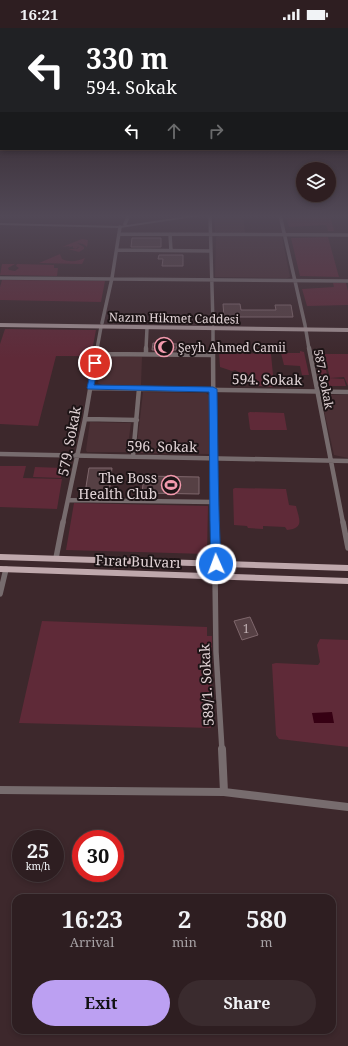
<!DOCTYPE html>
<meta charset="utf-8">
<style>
body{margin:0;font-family:"Noto Serif",serif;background:#3a2b2e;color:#f1f3f6;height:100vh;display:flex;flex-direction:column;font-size:15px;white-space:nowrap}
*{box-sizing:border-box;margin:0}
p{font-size:13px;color:#a7a2a5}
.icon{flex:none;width:22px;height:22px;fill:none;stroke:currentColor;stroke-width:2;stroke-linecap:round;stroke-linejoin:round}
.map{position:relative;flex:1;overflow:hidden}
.sheet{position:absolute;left:12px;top:866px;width:324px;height:140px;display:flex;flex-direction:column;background:#2e1e21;border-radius:12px;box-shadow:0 2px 6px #0003,0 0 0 1px #493c3f}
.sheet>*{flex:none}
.top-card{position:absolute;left:0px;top:0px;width:348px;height:122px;box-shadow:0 2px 6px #0003,0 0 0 1px #493c3f;background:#202124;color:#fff;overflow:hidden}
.buttons{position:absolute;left:296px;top:134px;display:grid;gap:8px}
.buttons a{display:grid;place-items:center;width:40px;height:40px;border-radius:50%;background:#2e1e21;box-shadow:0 2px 6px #0003,0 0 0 1px #493c3f;font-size:20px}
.speed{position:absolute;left:12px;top:802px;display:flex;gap:8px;font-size:20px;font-weight:700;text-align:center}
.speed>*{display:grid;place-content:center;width:52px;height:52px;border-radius:50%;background:#2e1e21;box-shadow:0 2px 6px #0003,0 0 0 1px #493c3f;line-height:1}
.speed small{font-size:10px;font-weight:400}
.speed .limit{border:6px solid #d22;background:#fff;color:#111}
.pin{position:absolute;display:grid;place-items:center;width:34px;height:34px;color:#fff;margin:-17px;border:2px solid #fff;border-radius:50%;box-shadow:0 1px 4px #0007}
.me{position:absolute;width:44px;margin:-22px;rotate:358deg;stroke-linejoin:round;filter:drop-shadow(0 0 3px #0008)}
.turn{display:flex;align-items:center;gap:14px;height:84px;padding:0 20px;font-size:18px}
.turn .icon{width:52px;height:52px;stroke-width:2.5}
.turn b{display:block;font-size:28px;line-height:34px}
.lanes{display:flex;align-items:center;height:38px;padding:0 20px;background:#0003;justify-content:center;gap:20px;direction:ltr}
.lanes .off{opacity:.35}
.eta{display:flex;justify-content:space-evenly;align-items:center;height:68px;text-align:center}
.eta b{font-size:24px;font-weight:700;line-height:28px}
.action{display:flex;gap:8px;margin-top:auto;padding:8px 20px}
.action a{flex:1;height:46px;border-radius:24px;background:#bca0f2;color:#111;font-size:16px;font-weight:700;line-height:46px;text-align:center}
.action a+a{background:#3a2b2e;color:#f1f3f6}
.status{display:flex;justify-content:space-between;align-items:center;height:28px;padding:0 20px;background:#2e1e21;direction:ltr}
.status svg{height:11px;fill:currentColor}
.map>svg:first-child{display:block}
.built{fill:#4b3035}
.green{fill:#5f2a38}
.water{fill:#360013}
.building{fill:#564044;stroke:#7f676c}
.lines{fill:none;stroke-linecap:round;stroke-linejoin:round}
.minor-far3{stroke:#776c6e;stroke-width:3.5}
.minor-far2{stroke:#776c6e;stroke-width:4.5}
.minor-far1{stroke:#776c6e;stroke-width:5.5}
.minor{stroke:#776c6e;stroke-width:8}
.tertiary{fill:#776c6e;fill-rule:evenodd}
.secondary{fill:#a08e91;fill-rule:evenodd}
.primary{fill:#bfa8ac;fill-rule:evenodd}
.route{fill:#1a73e8;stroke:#114b97}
.labels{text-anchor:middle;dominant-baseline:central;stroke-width:4;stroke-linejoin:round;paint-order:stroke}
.far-street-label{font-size:12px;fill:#e0d2d5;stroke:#1d1416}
.far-poi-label{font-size:12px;fill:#e0d2d5;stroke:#1d1416;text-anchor:start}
.number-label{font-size:12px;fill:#beaeb1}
.street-label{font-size:14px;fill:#e0d2d5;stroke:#1d1416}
.poi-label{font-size:14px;fill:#e0d2d5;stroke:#1d1416;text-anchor:end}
</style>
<div class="status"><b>16:21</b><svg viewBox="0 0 49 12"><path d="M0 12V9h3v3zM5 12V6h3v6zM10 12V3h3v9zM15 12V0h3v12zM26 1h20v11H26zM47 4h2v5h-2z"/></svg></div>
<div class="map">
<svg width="348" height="1018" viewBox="0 0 348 1018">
<rect width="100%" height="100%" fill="#3d282c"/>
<path class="built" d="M214,187H243L245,205L215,204Z
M219,208L282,209L290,249L287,250L215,249L216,209Z
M102,328L142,329L141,357H102L98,355Z
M143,364L206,365L209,367V426L136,425Z
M324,367H348V430L334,427L321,369Z
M90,394L131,395L127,424H87L86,422Z"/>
<path class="green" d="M302,187H330L334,203H328L326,197L289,199L286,190Z
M328,209L339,249L300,248L291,210Z
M82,211L88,212L87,219L83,216L77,215L84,219V221L79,224L68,221H77L79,219L74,218L78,219L76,221L73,220V218L66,221L70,219L69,218L62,219Z
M60,226L62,231C70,235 78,233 85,230L82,236L39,235Z
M2,236H15L8,240L9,242L15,243L19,240L16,238L17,236L54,237V240H58L57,248L0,247Z
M2,252L105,253L101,274L0,272V259Z
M333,255H346L348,263V277L307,278L302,261L334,259Z
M5,301L96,302L91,328H56L38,398L0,396V316Z
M300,323L304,324L309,347H302L300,338L284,337L281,325H300Z
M219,325L271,326L274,357L273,359L249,357L244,350L246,348L235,342L232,343L220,339Z
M324,326H348V358L344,349L330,350Z
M318,334H324L328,350L344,351L346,358H323Z
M250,384L284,385L287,402H251L250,401L248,385Z
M0,438H26L23,450L62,451L57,481L0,479Z
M35,439L63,440L61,450L33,449Z
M235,460L286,461L289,477L296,478C299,491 305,500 287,502L285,499L263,498V501L248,500L247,498L234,497L233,461Z
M74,475L208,478L207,526L66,522Z
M42,593L207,599V608H212L211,700L19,695Z
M320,611L348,612V719L279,711L276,707L272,636L276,635L318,637L320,634L317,617Z"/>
<path class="water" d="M332,684L334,695H314L312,685Z"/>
<path class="building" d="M132,210H161V219H131Z
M159,227H183V238H162L163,231H158Z
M223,276H240L241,282H276L275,277H291L293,289H224Z
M153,315L177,316L176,322H152Z
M89,440H112L109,466L85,465Z
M144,448L199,449V466L142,465Z
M250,589L258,607L242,612L234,593Z"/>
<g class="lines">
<path class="minor-far3" d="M210,187L213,296
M280,187L305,297L309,321
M125,196L129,187
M120,206L348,207
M170,206L171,223
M117,222L211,223
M0,250L348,253
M102,295L112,250L120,199
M213,300V321
M97,321L101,299
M146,321L147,300"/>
<path class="minor-far2" d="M213,320L214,495
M309,320L343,495
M97,326L213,327
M146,326V320
M90,360L348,364
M85,391L137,392
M0,426L348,433
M133,428L139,361
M69,472L213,474
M63,495L85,391L97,320"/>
<path class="minor-far1" d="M214,494L216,536
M343,494L348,520
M56,530L63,494
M215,548L216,624L222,722
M0,566L6,541"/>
<path class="minor" d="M222,721L224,764
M0,762L224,764L348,779"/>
<path class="tertiary" d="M195,187H207L120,200L0,197V195L120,198Z"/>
<path class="secondary" d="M0,295L348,300V304L0,299Z"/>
<path class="primary" d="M0,526L348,537V543L0,532Z
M0,538L348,550V556L0,544Z"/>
</g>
<linearGradient id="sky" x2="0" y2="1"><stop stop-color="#221618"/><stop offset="0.57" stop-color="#514856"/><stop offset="1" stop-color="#514856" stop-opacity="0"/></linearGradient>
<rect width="348" height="330" fill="url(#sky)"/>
<path class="route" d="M93,333L99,335L94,357L213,359L217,361C218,420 218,478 221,536L219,539H212L211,536C209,479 210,421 209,364L88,361L87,360Z"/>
<defs>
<symbol id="mosque-ring" viewBox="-11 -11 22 22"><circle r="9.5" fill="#1d1416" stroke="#f29aad" stroke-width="1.5"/><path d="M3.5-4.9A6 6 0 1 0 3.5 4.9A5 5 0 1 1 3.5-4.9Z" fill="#f29aad"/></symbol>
<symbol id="stadium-ring" viewBox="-11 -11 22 22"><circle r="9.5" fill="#1d1416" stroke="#f29aad" stroke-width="1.5"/><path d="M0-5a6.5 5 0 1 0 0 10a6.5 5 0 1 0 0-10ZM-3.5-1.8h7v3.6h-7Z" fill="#f29aad"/></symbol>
</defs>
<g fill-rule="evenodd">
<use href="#mosque-ring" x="153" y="308" width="22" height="22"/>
<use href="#stadium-ring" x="160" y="446" width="22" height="22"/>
</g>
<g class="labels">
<g class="far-street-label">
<text transform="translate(174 290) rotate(1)">Nazım Hikmet Caddesi</text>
<text transform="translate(324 351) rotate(79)">587. Sokak</text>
</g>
<g class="far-poi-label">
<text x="178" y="319">Şeyh Ahmed Camii</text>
</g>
<g class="number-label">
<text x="246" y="600">1</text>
</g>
<g class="street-label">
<text transform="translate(267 351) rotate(1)">594. Sokak</text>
<text transform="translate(69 413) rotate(-79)">579. Sokak</text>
<text transform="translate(162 418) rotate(1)">596. Sokak</text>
<text transform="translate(138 533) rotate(2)">Fırat Bulvarı</text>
<text transform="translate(206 657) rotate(-93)">589/1. Sokak</text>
</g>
<g class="poi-label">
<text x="157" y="449">The Boss<tspan x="157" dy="16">Health Club</tspan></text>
</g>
</g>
</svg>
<div class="buttons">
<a><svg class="icon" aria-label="layers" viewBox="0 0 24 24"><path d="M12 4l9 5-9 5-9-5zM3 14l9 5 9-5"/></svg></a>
</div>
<div class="speed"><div>25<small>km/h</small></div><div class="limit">30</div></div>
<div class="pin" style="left:95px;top:335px;background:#d93025"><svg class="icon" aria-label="arrive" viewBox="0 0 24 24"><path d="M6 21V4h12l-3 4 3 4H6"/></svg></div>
<svg class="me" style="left:216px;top:536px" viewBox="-20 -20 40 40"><circle r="17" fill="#1a73e8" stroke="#fff" stroke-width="3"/><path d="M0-11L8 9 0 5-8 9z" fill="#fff"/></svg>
<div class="top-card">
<div class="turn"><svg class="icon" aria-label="left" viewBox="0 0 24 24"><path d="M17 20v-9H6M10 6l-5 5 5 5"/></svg><div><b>330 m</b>594. Sokak</div></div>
<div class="lanes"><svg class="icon" aria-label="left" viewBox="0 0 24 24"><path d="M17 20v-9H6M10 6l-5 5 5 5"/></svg><svg class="icon off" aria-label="ahead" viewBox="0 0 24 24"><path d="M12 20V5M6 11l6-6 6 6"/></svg><svg class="icon off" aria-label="right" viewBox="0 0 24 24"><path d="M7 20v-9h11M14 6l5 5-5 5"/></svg></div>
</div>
<section class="sheet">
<div class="eta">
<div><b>16:23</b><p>Arrival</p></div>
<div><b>2</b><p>min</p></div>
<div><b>580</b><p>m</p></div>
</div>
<div class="action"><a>Exit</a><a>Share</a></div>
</section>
</div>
